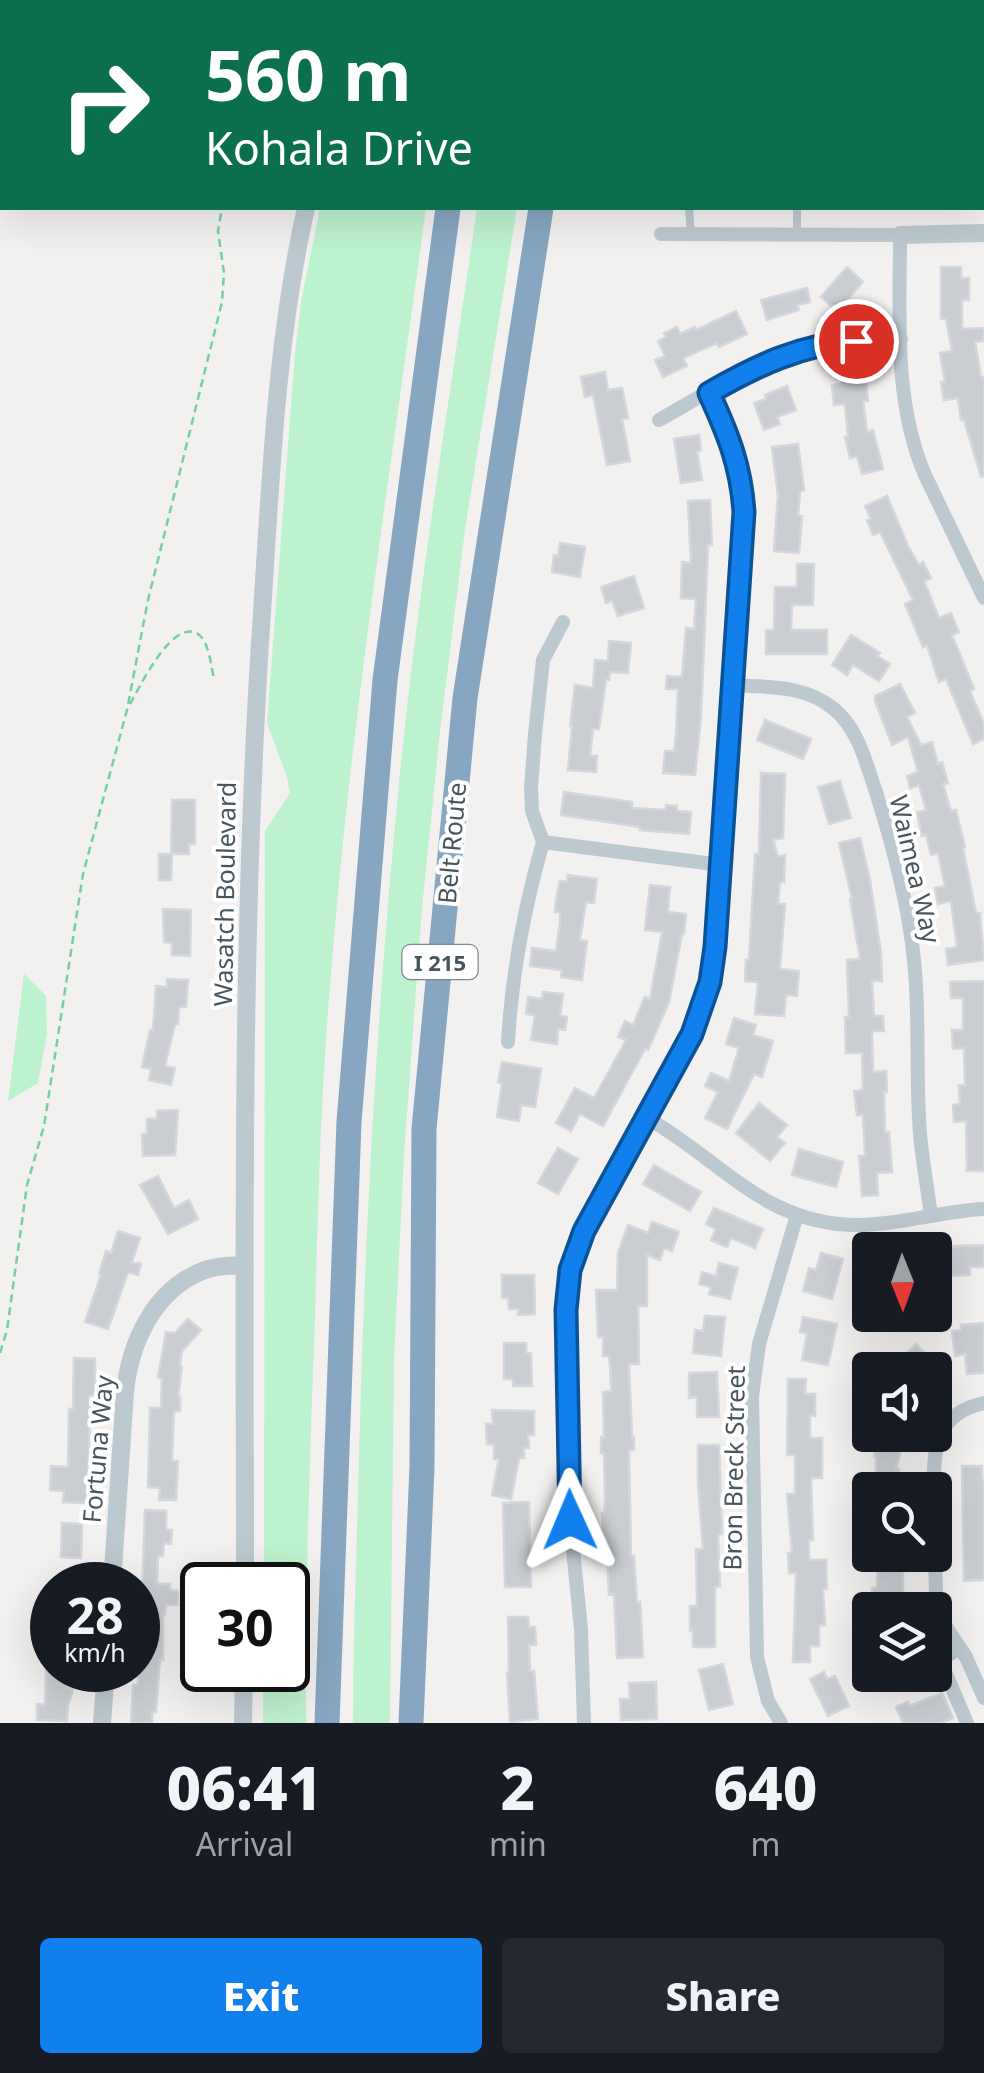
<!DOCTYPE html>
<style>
body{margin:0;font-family:"Noto Sans",sans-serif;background:#242831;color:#f1f3f6;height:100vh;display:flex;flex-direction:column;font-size:38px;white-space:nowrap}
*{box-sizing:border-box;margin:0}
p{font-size:32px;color:#9ea1a6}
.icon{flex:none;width:55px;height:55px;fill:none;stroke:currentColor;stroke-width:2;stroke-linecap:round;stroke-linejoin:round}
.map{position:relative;height:1723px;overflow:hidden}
.sheet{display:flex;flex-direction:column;background:#171b24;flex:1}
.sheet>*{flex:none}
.top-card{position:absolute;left:0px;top:0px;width:985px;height:210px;box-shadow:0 10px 40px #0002;background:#0b6e4f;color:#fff;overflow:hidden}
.needle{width:65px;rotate:179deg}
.buttons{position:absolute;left:852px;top:1232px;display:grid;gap:20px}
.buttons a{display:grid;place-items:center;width:100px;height:100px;border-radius:10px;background:#171b24;box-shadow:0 10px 40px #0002;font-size:50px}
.speed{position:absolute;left:30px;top:1562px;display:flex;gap:20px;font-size:50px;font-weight:700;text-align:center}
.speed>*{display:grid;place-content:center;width:130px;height:130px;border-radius:50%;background:#171b24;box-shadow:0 10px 40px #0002;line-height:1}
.speed small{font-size:25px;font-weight:400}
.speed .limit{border:5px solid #111;border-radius:15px;background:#fff;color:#111}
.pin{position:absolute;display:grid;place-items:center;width:85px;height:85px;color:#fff;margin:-42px;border:5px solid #fff;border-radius:50%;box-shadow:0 2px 10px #0007}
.me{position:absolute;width:110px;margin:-55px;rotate:359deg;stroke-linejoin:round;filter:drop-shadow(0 0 8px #0008)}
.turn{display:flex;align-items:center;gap:35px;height:210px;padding:0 40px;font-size:45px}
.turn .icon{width:130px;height:130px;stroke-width:2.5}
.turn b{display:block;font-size:70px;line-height:85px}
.eta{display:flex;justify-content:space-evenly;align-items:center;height:170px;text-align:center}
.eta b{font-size:60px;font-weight:800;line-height:70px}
.cta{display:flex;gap:20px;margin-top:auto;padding:20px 40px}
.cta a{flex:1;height:115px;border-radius:10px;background:#117fec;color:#fff;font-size:40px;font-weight:800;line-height:115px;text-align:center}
.cta a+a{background:#242831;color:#f1f3f6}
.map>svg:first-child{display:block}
.green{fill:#bdf2ce}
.building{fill:#caced3;stroke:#d4d7dc;stroke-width:2.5}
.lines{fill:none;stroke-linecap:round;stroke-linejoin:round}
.path{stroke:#73d19d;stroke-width:2.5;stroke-dasharray:8 5;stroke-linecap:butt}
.service{stroke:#bdc9d0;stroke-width:8}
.minor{stroke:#bdc9d0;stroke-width:14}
.tertiary{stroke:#bdc9d0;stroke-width:18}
.motorway{stroke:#86a6c1;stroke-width:25}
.route-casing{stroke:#0b5399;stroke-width:25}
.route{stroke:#117fec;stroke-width:18}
.labels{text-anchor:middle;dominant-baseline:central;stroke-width:8;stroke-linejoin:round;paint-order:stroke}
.shield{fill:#fff;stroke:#7e888f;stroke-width:2.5}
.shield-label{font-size:22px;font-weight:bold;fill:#47555f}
.street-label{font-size:25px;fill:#47555f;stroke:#fff}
</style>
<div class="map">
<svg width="984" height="1723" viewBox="0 0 984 1723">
<rect width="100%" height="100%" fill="#f3f0f0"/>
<path class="green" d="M320,208H426C392,462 351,717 331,974C321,1088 318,1203 315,1318C310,1453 305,1588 306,1723H263V1670H288V1585H264L265,831L290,793L287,777L267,723L295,353L301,302Z
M477,208H517L465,529L440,732L422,908L404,1155L394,1360L390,1723H353C353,1634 357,1545 359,1455C365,1221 378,987 402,753C421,570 451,389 477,208Z
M24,974L46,996L47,1034L38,1083L8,1101Z"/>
<path class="building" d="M847,267L863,282L837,311L821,297Z
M941,267H961V278H969V300H962V329L984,328V341L975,342L981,377H984V476L981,477L964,420H961L958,398L944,400L941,382H945L940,353L952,351L946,319H941Z
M807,288L810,302L797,305L799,310L767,320L761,300Z
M736,311L747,334L719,347L717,343L683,358L687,366L663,377L655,360L665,356L658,341L666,337L664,333L677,327L680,334L695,327L696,330Z
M859,366L861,382L866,381L868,401H863L867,432L873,430L883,469L862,474L857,456L850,458L845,437H848L845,404L834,405L832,385L842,384L840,368Z
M605,372L608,390L622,388L628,418L622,419L630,461L607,465L593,395L585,397L581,377Z
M787,386L796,410L777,417L780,424L764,430L754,403L766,399L765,395Z
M699,435L701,450L697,451L702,480L681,483L674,439Z
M798,444L804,490L800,491L798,515L802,516L799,553L774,551L778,495L772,447Z
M887,496L908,546L919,565L923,562L931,578L924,581L939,618L951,613L959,632L952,635L974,689L970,691L984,724V739L973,744L946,679L939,682L927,645L923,647L905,604L913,600L880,532L873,535L867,520L871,519L865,506Z
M710,500L712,545H708L701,717L695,775L663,773L665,751H674L676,735L678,689H666L667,676L682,677L686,628L694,629L696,599L681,598L682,562L691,563L688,501Z
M560,543L585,547L580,577L552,572L554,555L558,556Z
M797,564H814L813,605H792L791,630H827V654H766V630H774L775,587H797Z
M634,576L644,608L618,616L612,601L606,603L601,587Z
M851,635L880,653L877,656L890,664L879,681L853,665L847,675L832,665Z
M609,641L631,643L628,673L610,672L609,680H606L599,729H593L590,756H597L596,772L568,770L572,726H570L575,685L593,688L595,660L608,661Z
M900,684L915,713L907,717L921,745L932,742L938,764L942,762L948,783L943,784L951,811L956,810L965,847L963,848L976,913H980L984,960L948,965L946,949L957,947L951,901L938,904L935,888L945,886L938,853L931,855L926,835L922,836L917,812L926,810L919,785L910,788L907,776L918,772L908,737L892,745L875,701V696Z
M765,720L811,739L803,759L757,740Z
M761,773L785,774L783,838L773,840L778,857L785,855L784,882H780L778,904H785L780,969L799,971L797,996L786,995L784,1016L755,1014L758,982L745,981L746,960H749L755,854H759Z
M840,781L851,818L829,824L818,787Z
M564,792L632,802V808L666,810V805L677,806V811L691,812L689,834L640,830V827L561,815Z
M172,800H195V844H189V854H172L171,880H159V854H171Z
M860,838L870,880L881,953L882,981H872L874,1016H883L884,1031H872L873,1072L886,1071L887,1092H884L885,1133L889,1132L892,1172L877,1173L878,1195L862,1196L859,1156H865L863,1115H857L854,1091L863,1090L862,1053H846L845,1017H849L847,960L860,959L850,899H852L839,843Z
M568,875L597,879L594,903L586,902L580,940L587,941L582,980L561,977L562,970L530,966L532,948L556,951L560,923V912H555L556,900L560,881L567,882Z
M650,885L670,887L668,912L686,914L684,934H682L669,1002L648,1050L645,1049L603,1126L580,1114L571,1131L556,1123L575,1088L594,1098L626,1040L618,1037L625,1021L633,1025L645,997L650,999L662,932L645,930Z
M163,909L191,910L190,956L172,955V943L164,942Z
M167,979L188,980L186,1007H179L178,1024H175L165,1066L175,1068L171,1085L149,1080L151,1069L142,1067L150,1030H153L156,986L167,987Z
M984,981V1171H967L966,1121L954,1122L953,1105L960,1104L959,1085H965L964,1048L953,1049L952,1030H963V998H951L950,982Z
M543,992L563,994L560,1016L567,1017L565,1030L558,1029L557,1044L531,1040L535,1015L526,1014L528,997L542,999Z
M734,1018L756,1025L753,1035L773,1041L762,1077L754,1074L727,1129L705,1118L718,1092L705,1086L711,1073L729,1081L739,1048L726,1044Z
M502,1062L541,1069L535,1107L521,1105L519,1121L497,1117L502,1083L498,1082Z
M759,1103L787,1125L777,1137L785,1143L770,1161L736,1133Z
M178,1110L175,1155L143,1156L142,1134H147V1119H157V1111Z
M558,1148L578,1159L558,1194L538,1183Z
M799,1149L843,1162L836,1187L792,1175Z
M654,1165L701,1192L690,1211L643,1184Z
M158,1176L174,1208L189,1200L198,1219L168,1234L140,1185Z
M714,1208L763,1229L755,1248L731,1238L727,1247L711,1240L716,1229L706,1224Z
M652,1222L679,1232L672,1251L664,1248L660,1260L647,1255V1306H638L639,1364H629L632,1437H634V1450H629L631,1557L634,1556L637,1603L640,1602L643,1657L617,1658L614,1594L609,1595L606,1538L603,1539L602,1513H604L605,1501L604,1453H601V1437H604L603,1392L611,1391L610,1364L609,1356H603V1337H598L596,1290H617L618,1253L628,1225L648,1233Z
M118,1231L140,1238L132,1262L141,1264L138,1275L128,1272L108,1329L85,1322L101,1275L99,1274L106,1251L111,1253Z
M984,1245V1267H970V1275L944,1276L943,1266H935V1247Z
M821,1253L843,1259L832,1299L803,1291L809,1268L816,1270Z
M719,1263L738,1268L730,1299L709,1294L711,1287L699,1284L702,1272L716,1276Z
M502,1275H534L535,1314L518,1315V1309H509L508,1298H502Z
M705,1316L725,1317L721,1356L693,1353L695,1330L703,1331Z
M803,1317L837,1324L828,1365L802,1360L807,1334L800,1332Z
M188,1319L201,1330L182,1351L180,1366L182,1367L178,1397H180V1411H174L172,1461H178L176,1500H159L160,1488L148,1487L150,1408H161L162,1378L158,1377L166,1332L175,1333Z
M984,1323V1373L967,1374L965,1354L955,1356L952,1331L961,1330V1325Z
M504,1343H526V1353H531L532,1386H513V1379H504Z
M916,1344L934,1363L927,1370H889Z
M74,1358L95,1359V1396H90L88,1503L63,1502L64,1491L50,1490L51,1466L68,1467L69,1409H73Z
M717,1372L719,1417H697V1397L689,1398V1373Z
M788,1379H806L805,1394H815V1416L810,1415V1438H822V1478H811L813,1540H809V1560H826L827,1589H823L825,1625H819V1646H810V1662H793L796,1573H789L788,1553H792L787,1494H795V1455H787Z
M492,1410L534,1411V1435H528L529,1448H524V1458H519L511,1499L492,1495L499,1459H494V1444H487L486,1424H493Z
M879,1435H905L896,1469H899V1490H876V1457L874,1456Z
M698,1445H719L722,1534H718L720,1586L715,1587V1647H693V1631H690V1606H697L696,1549H703L698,1484Z
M962,1466H982V1480H984V1580L964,1581Z
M529,1502L531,1587H505L503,1503Z
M145,1510L166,1511V1530H172L171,1544L164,1543L163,1556H158L157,1584H170V1590L178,1591V1605H166L165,1615H163V1660H160L159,1670L156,1712H152V1723H131L133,1685H138V1624L141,1625Z
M62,1523L82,1524L81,1558L61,1557Z
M878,1555H903V1610H880V1608L872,1607V1588H877Z
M508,1617H528L529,1627H535L536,1645H529L530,1671H534L538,1719L510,1722L507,1673H509Z
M723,1664L733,1704L709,1710L699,1670Z
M46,1670H70L68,1688L73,1689L68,1706L67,1721L37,1720V1704L45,1705Z
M824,1672L827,1679L835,1676L849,1706L828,1716L810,1679Z
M656,1682L657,1719L621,1720L620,1699H630L629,1683Z
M942,1693L953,1718L941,1723H903L896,1707L908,1702L909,1706Z"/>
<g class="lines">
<path class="path" d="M282,2L283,0
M130,704C140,687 172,618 198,634C209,641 211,666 214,679
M0,1353L7,1330L27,1185L44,1126L83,874L127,710L148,600L222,302L224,273L218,231L222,208"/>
<path class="service" d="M689,208L691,235
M797,208V234"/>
<path class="minor" d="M837,0L841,2
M982,24H984
M661,234L900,235C900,314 893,401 925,475L984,598
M659,420C711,391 763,355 823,344C848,339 875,340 901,339
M733,685C768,687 805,685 834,709C858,729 865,760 875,789C891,839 905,890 912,943C920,1001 916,1060 919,1118C920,1150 927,1183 931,1216
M543,842L532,811L531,788L535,734L543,660L563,622
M543,842L721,865
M508,1042C512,973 524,908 543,842
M647,1118C723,1161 766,1227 862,1225C903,1224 943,1211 984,1209
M934,1490C933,1449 936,1413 984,1403
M935,1555L936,1594L942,1621L966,1657L984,1698
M960,1648L940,1660L967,1723
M584,1723L581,1629L570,1520L567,1310C567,1282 573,1257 585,1231L693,1034L709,982L715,947L744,512C742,468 727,432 709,393
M781,1723L768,1701L757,1657L752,1396L759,1344L797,1215"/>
<path class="tertiary" d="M356,2V0
M900,235L984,233
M112,1585L125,1392C130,1342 155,1288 205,1270C218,1265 232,1266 245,1265
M245,1585C245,1261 240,936 262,612C271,477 276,340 306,208
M102,1723L106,1670
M243,1723L244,1670"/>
<path class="motorway" d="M478,2V0
M575,2V0
M327,1723L349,1122L385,680L448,208
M411,1723L422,1467L424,1129L465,698L541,208"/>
</g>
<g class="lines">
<defs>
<path id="route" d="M570,1520L566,1310L570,1270L584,1231L692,1034L710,982L715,947L744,512C741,466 728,434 709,393C756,366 801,344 856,341"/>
</defs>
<use href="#route" class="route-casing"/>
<use href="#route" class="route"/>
</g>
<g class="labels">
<rect class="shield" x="402.5" y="945" width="75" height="34" rx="8"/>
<g class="shield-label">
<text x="440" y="962">I 215</text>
</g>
<g class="street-label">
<text transform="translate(451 843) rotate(-85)">Belt Route</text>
<text transform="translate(916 869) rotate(77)">Waimea Way</text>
<text transform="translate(224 894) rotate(-89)">Wasatch Boulevard</text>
<text transform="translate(97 1449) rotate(-85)">Fortuna Way</text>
<text transform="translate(733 1468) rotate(-89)">Bron Breck Street</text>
</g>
</g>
</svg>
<div class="buttons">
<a><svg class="needle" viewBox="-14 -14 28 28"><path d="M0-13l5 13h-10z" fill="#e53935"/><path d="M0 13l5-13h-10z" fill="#9ea1a6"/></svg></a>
<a><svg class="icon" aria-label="sound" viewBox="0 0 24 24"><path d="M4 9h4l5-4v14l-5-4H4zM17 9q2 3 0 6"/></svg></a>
<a><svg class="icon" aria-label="search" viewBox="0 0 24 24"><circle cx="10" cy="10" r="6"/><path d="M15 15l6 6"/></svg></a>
<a><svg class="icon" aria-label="layers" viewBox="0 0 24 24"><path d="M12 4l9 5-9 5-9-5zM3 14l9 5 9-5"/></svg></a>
</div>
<div class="speed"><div>28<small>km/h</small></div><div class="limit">30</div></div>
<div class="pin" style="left:856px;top:341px;background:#d93025"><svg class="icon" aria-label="arrive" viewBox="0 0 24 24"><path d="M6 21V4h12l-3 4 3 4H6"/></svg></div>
<svg class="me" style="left:570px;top:1520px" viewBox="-20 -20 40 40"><path d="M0-17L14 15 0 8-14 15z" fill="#117fec" stroke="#fff" stroke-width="4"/></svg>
<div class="top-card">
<div class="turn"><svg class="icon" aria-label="right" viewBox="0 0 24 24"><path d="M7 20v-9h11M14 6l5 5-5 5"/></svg><div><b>560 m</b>Kohala Drive</div></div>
</div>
</div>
<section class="sheet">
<div class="eta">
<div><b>06:41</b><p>Arrival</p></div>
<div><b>2</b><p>min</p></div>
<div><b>640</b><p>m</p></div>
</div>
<div class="cta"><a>Exit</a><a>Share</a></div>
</section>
